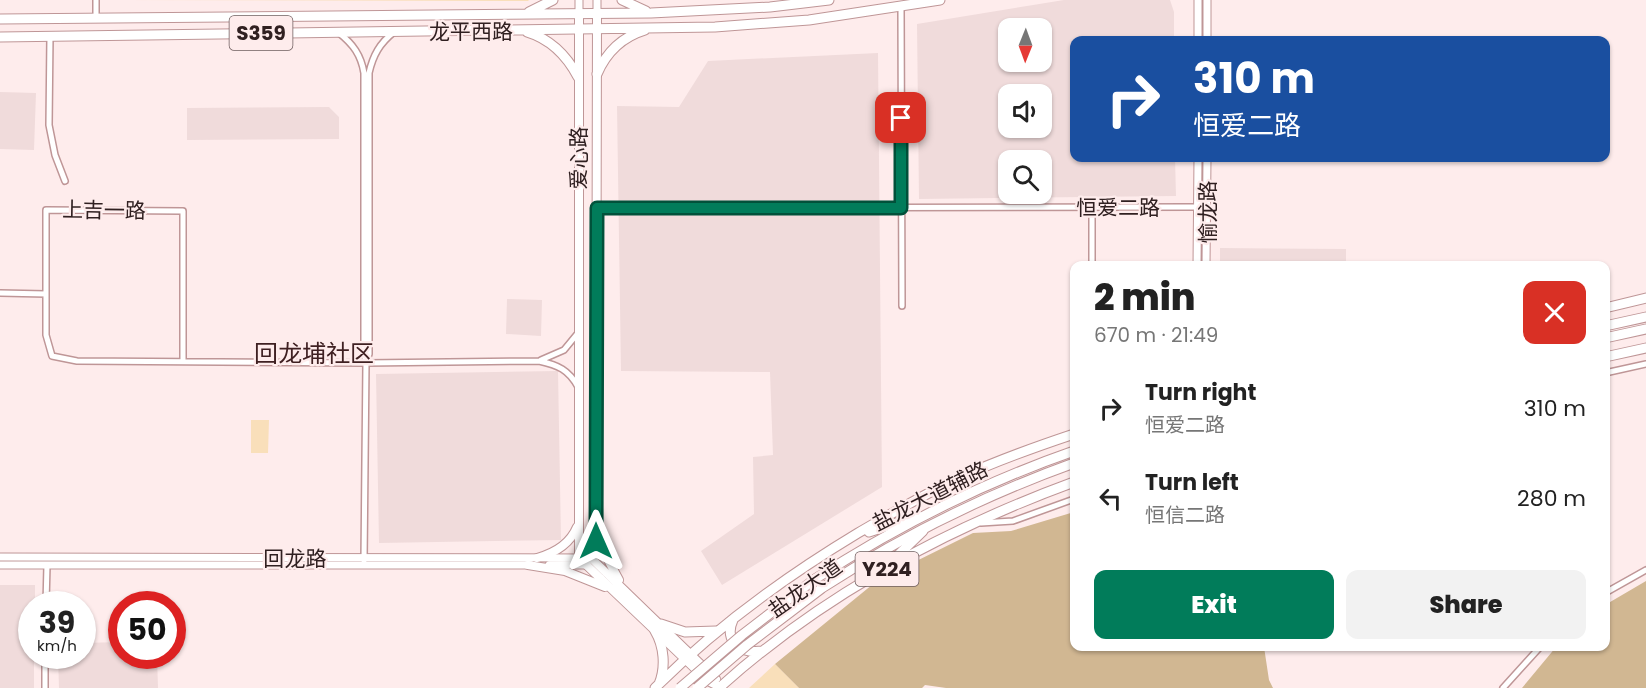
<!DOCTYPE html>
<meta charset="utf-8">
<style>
body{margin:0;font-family:Poppins,"Noto Sans SC",sans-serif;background:#f2f2f2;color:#222;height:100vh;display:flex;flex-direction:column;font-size:22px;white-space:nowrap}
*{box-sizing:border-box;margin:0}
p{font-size:20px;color:#767676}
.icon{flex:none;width:33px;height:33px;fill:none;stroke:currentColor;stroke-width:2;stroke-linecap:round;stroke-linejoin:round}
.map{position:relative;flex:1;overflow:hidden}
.side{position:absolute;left:1070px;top:261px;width:540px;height:390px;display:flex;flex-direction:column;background:#fff;border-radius:12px;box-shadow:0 2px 4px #0004}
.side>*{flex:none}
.banner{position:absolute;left:1070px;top:36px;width:540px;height:126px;border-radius:12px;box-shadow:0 2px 4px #0004;background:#1a4fa0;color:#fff;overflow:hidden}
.needle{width:39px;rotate:181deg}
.tools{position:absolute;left:998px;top:18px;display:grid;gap:12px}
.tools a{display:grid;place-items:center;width:54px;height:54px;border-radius:12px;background:#fff;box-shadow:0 2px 4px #0004;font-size:30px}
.speed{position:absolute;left:18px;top:591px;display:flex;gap:12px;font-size:30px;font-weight:700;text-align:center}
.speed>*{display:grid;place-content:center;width:78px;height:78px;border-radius:50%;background:#fff;box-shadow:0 2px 4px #0004;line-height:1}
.speed small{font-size:15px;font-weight:400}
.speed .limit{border:9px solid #d22;background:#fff;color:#111}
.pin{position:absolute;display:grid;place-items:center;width:51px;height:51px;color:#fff;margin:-26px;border-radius:12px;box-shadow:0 3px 9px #0006}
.me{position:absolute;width:66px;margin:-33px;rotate:0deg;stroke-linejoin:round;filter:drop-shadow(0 0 4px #0008)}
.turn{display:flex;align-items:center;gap:21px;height:126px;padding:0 24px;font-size:27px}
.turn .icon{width:78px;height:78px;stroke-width:2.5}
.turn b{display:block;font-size:42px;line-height:51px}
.round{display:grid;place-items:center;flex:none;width:63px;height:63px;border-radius:12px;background:#f2f2f2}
.headline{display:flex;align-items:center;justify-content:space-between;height:102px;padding:0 24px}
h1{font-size:36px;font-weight:800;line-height:45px}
.primary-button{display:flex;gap:12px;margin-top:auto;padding:12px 24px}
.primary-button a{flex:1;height:69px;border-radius:12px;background:#017c5a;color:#fff;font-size:24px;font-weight:800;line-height:69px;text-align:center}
.primary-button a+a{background:#f2f2f2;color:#222}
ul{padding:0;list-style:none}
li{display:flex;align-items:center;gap:18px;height:90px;padding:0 24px}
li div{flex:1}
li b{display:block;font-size:22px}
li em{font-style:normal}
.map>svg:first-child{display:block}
.built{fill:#f0dbdb;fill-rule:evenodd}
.green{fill:#f9dfba}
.forest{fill:#d1b792}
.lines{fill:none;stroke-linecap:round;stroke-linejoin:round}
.minor-casing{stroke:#bf9697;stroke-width:8}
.tertiary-casing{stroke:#bf9697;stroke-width:9}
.secondary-casing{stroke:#bf9697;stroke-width:10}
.primary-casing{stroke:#bf9697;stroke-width:11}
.trunk-casing{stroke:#bf9697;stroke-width:11}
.minor{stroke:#fff;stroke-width:5}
.tertiary{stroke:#fff;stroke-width:7}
.secondary{stroke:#fff;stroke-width:8}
.primary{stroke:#fff;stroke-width:9}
.trunk{stroke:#fff;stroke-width:9}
.trunk-bridge-casing{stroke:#bf9697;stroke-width:11;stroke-linecap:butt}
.trunk-bridge{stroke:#fff;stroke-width:9}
.route-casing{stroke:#01513a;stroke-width:15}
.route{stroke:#017c5a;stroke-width:10}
.labels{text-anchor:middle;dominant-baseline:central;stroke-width:4.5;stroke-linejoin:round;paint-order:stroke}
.shield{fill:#feecec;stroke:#6e5d5e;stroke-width:1.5}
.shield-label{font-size:20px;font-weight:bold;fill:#302021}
.street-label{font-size:21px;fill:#302021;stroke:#feecec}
.quarter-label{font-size:24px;fill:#3f2022;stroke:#feecec}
</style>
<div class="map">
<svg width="1646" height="688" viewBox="0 0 1646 688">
<rect width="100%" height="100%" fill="#feecec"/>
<path class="built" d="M1064,0H1170L1174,12V40H1074V158H1175L1176,196L919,199L917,24ZM1041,28V62H1008V28ZM1041,94V128H1008V94ZM1041,160V194H1008V160Z
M878,53L882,487L722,585L701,551L754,514L753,457L773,455L770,372L621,371L617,106L679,107L708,61Z
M0,92L36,93L34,150L0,149Z
M329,107L339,117V139L187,140V108Z
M1220,248L1346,249V265H1220Z
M507,299L542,300L541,336L506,334Z
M558,371L561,540L379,543L376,374Z
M0,585H35V604H32V656H34V688H0Z
M121,642L122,656H157L158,688H59L58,656H82L83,643Z"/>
<path class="green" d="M122,0H529L528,1Z
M251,420H269L268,453H251Z
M775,664L799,688H749Z"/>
<path class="forest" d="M1074,512V646L1264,647L1269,680L1273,688H946L925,685L922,688H799L775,664L878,580L973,533L1011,531Z
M1646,581V688H1522L1556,647L1605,646V605Z"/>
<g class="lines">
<defs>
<path id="minor" d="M901,7L902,306
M96,18V0
M339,33C353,44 361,55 364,73V354L366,363L364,561
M50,36L49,125L55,155L65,181
M1092,207V266
M597,208L1199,207
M0,293L46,294
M541,360L564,350L578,333
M183,361V211L46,210V335L52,356L77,361L366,363L539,361C558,365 569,370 578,387
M366,362L369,354V73C373,55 380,43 394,32
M1605,373L1646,364
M981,523L1013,521L1074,499
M1605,593L1646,570
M46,604L47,565
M45,688V656
M1503,688L1541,646"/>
<path id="tertiary" d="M597,0V13
M579,13V0
M1198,40V0
M1207,40V0
M1197,266L1198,158
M1206,266L1207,158
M0,557L591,558
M0,565H531
M549,565H586L587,563"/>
<path id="secondary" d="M579,13V558L708,681L720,687
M597,13L596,541L591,558L716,679
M600,531L606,556L619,580
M537,558C555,553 570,544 577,527
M528,565L565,571L605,587"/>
<path id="primary" d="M622,0L646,11
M529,12L553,0
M0,19L651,13L770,7L829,0
M527,32C550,39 567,56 578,77
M0,37L715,27L809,20L940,0
M597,74C606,53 622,37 645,30
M1605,308L1646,298
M1605,357L1646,348
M869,532L918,516
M892,561L923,531
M733,620C723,642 742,654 762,651
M661,624L685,632L716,631
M655,631C664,646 666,667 659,684
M655,688C716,627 785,577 858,533C891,514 924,494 959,478C996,461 1035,447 1074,434
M719,688C821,596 946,529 1074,482"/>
<path id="trunk" d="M1605,326L1646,317
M1605,338L1646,329
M815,579C897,526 982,483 1074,451
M822,588C902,536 985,495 1074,463"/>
</defs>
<use href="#minor" class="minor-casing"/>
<use href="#tertiary" class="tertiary-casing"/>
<use href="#secondary" class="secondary-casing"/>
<use href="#primary" class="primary-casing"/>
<use href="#trunk" class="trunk-casing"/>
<use href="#minor" class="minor"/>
<use href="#tertiary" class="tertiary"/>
<use href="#secondary" class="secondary"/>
<use href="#primary" class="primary"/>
<use href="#trunk" class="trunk"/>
<defs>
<path id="trunk-bridge" d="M680,688L742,635L815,579
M697,688L747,645L822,588"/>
</defs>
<use href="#trunk-bridge" class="trunk-bridge-casing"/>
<use href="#trunk-bridge" class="trunk-bridge"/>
</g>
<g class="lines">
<defs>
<path id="route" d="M596,541L597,208H901V118"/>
</defs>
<use href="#route" class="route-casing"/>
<use href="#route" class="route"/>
</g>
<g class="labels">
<g class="shield">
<rect x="229.5" y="16" width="63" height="34" rx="4.5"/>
<rect x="855.5" y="552" width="63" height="34" rx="4.5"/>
</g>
<g class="shield-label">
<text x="261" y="33">S359</text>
<text x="887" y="569">Y224</text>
</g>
<g class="street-label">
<text x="471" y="31">龙平西路</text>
<text transform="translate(578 158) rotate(-90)">爱心路</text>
<text x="1118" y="207">恒爱二路</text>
<text transform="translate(104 210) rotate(1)">上吉一路</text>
<text transform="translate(1207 212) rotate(-90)">愉龙路</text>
<text transform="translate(930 496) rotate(-27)">盐龙大道辅路</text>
<text x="295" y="558">回龙路</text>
<text transform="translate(805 588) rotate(-35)">盐龙大道</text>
</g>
<g class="quarter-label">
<text x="314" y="353">回龙埔社区</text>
</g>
</g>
</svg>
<div class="tools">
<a><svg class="needle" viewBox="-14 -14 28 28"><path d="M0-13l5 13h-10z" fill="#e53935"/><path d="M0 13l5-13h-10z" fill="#767676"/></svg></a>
<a><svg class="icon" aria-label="sound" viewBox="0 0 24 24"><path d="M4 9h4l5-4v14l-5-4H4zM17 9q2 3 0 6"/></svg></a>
<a><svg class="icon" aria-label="search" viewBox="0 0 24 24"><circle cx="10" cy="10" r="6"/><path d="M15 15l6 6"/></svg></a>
</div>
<div class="speed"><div>39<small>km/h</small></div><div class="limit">50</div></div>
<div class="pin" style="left:901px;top:118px;background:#d93025"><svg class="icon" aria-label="arrive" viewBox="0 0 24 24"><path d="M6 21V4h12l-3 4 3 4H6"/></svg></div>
<svg class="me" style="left:596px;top:541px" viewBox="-20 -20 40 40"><path d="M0-17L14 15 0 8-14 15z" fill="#017c5a" stroke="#fff" stroke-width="4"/></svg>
<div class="banner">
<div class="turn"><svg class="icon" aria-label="right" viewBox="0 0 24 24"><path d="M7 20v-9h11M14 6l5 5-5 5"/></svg><div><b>310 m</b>恒爱二路</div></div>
</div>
<section class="side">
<div class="headline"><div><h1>2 min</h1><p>670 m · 21:49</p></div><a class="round" style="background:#d93025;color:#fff"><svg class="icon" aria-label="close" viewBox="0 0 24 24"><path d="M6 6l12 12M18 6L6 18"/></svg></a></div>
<ul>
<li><svg class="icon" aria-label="right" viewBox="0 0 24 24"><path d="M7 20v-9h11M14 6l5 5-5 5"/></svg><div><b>Turn right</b><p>恒爱二路</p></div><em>310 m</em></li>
<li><svg class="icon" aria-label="left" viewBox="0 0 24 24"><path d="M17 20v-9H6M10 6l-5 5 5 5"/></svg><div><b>Turn left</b><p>恒信二路</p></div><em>280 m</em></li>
</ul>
<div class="primary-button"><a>Exit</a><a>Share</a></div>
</section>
</div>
